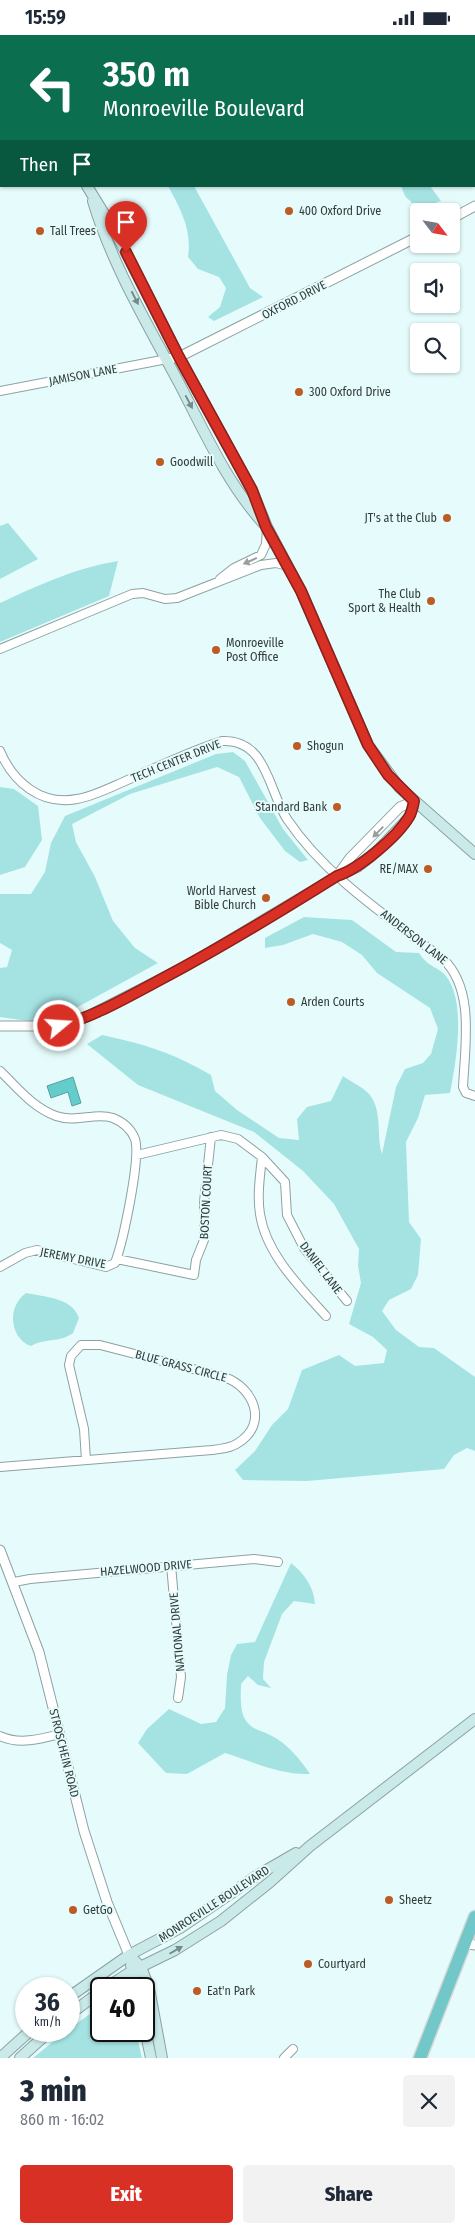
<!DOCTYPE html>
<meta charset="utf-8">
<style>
body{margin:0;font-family:"Fira Sans Condensed",sans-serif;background:#f2f2f3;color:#1f2937;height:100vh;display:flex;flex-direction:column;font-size:19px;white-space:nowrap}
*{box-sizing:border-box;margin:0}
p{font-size:16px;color:#747a83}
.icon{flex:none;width:28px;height:28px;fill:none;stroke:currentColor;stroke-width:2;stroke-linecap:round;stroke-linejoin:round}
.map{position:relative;height:2023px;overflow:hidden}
.panel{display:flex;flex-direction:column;background:#fff;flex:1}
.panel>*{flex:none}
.guide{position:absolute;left:0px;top:0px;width:475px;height:152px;box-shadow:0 1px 4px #0004;background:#0b6e4f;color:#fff;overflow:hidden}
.needle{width:32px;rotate:121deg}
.fabs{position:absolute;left:410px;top:168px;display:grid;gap:10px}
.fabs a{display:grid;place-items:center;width:50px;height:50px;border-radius:5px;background:#fff;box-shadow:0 1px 4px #0004;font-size:25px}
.speed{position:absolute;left:15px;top:1942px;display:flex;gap:10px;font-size:25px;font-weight:700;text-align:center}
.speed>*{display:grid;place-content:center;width:65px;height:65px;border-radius:50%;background:#fff;box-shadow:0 1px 4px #0004;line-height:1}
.speed small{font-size:12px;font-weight:400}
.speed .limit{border:2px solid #111;border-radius:8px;background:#fff;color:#111}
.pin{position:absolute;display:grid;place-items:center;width:42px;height:42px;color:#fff;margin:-51px -21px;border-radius:50% 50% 50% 0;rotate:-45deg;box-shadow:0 0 5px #0007}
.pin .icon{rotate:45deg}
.me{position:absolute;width:55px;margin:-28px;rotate:72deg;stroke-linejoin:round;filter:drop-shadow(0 0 4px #0008)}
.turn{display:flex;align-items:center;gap:18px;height:105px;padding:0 20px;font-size:22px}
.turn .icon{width:65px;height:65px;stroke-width:2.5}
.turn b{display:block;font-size:35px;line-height:42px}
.then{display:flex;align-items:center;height:48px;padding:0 20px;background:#0003;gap:10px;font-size:19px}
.round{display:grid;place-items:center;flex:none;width:52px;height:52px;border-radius:5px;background:#f2f2f3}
.summary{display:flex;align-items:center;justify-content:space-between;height:85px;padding:0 20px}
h1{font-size:30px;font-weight:800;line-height:38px}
.button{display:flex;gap:10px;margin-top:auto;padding:10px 20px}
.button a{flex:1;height:58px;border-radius:5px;background:#d93025;color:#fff;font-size:20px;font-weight:800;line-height:58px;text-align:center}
.button a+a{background:#f2f2f3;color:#1f2937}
.status{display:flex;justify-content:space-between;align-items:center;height:35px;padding:0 25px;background:#fff;direction:ltr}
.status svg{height:14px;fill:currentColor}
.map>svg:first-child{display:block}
.green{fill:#a5e3e3}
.water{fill:#65cccc;stroke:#56a1a0}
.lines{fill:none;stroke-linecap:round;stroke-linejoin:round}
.minor-casing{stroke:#8da1a1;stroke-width:10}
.tertiary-casing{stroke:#8da1a1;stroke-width:11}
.secondary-casing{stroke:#8da1a1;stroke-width:12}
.trunk-casing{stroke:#d6d8d8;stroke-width:15}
.minor{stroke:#fff;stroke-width:8}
.tertiary{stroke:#fff;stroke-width:9}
.secondary{stroke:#caeaea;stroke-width:10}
.trunk{stroke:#72c7c8;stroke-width:12}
.oneway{fill:#778a8a}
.oneway2{fill:#999e9d}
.route-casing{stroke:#8d1f18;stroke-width:12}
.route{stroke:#d93025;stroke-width:9}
.poi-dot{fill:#be5b24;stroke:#e6fcfc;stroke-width:2}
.labels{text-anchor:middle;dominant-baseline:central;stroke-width:4;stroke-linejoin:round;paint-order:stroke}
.poi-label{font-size:12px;fill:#333c3b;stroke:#e6fcfc;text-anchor:start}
.street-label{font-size:12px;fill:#333c3b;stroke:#e6fcfc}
</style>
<div class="status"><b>15:59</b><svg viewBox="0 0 49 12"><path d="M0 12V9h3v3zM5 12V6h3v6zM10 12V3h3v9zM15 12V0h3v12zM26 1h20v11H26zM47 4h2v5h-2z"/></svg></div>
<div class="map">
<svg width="475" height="2023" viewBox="0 0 475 2023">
<rect width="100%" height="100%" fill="#e6fcfc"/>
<path class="green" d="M168,151H194L250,253L263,262L214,286L208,282L220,272L226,253L219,242L198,234L188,222C192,195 181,175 168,151Z
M401,151H430L441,166L418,174L405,161Z
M8,488L38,524L0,544V491Z
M118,526L109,561L0,607V568C39,550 75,533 118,526Z
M233,717L245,726L283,794L308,825L300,827L285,816L260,783L239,742L217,732L130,759L72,789L76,807L95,842L113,886L135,913L158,928L65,979L35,987L0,982V933L7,932L12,915L0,908V859H31L45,837L51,808L65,781L216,719Z
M0,752L14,754L38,771L42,805L25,832L0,840Z
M304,882L352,885L396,917L419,918C429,933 437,931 445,940C467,965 456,1028 450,1058L425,1060L418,1083L406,1107L409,1187L421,1204L418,1240L411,1254L389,1265L382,1276L396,1295L419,1312L434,1313L475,1342V1416L467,1413L454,1420L444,1434L307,1446L243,1445L235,1435L255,1416L272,1390L288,1374L302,1335L339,1320L355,1331L384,1328L387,1315L373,1302L349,1289L361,1248L358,1231L359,1214L334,1169L303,1136L254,1097L138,1050L87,1009L102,1000C145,1009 173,1018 211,1040L215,1056L237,1075L279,1103L299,1105L297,1084L307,1072L331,1066L343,1041C351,1047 363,1052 369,1059C383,1075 376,1101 382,1119L396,1052L405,1034L423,1028L431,1019L438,994L430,973L377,938L362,920L342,907L313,899L283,910L265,913V903Z
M26,1258C44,1262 72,1262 79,1283L73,1298C60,1308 44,1303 31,1311C9,1303 7,1271 26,1258Z
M291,1528C304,1538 314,1552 315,1569L294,1566L282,1579L264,1627L263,1644L271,1653L258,1650L248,1641L241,1649C241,1660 239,1678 247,1687C253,1695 262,1696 270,1700C287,1708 300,1724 310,1739C279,1740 254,1727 225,1718L187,1739L166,1738L138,1708L147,1694L169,1674L201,1689L216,1687L225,1673L227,1640L231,1620L237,1609L255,1607Z
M101,1971V1996H136L142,2023H33L66,1996H69V1994Z"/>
<path class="water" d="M73,1042L81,1068L72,1071L68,1057L51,1063L47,1051Z"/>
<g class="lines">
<defs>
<path id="minor" d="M91,1L93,0
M0,356L167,324
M220,544L234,533L261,520L266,509L267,493
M0,614L132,559L143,558L165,564L177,563L261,530L276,528L288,531
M0,716C13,747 41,771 77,764C95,761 113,751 130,744C160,731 190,716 222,706C267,704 268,755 287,784C326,842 388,882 443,924C475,954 465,1010 463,1052L466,1058L475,1061
M0,1036C18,1053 32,1072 56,1081C76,1088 95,1077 113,1083C123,1087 131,1094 135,1104C141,1123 123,1207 115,1228L106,1232L37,1215L25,1218L0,1232
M137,1120L221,1100L238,1104L262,1122C260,1141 257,1161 260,1179C266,1219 300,1252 326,1281
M262,1122L285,1147L287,1180L304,1213L347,1266
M117,1224L194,1240L196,1225L204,1205V1167L211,1102
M0,1432L212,1415C221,1414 231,1413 238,1408C269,1389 254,1352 224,1342L100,1310H81L71,1321L69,1330L84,1394L86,1425
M171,1530L181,1642L178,1663
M14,1547L30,1544L254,1524L278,1527
M0,1701C19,1710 41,1704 60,1699
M284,2023L293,2014"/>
<path id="tertiary" d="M451,184L475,171
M167,324L179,322L419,201
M337,841L350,823L400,772L414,766
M0,991H59L88,981L186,931L337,841L358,832L371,822L410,781L414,766
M0,1515L39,1617L84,1796L107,1867L129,1920
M465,1908L475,1910"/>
<path id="secondary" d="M2,0L3,1
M87,151L117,200L179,322L252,455L267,492L301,556L368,710L399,752L475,819
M93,166C112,230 148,290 179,348C204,396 227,448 263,488
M129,1920L141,1932L149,1953L162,2023
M131,1930L137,1954
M104,1954L132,1936L175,1915L221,1886L270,1847L310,1811L475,1684
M117,1954H119
M69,1962L129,1920L180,1893L258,1840L296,1818
M69,1980L101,1956
M144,1990L151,2023
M0,2023L30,1996
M20,2023L50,1996"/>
<path id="trunk" d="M420,2023L475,1882"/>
</defs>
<use href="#minor" class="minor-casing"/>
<use href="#tertiary" class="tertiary-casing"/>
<use href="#secondary" class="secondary-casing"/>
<use href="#trunk" class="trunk-casing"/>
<use href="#minor" class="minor"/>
<use href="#tertiary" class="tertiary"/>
<use href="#secondary" class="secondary"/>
<use href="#trunk" class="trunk"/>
</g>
<defs><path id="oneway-solid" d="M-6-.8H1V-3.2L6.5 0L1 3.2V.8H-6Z" transform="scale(1.25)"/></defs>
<g class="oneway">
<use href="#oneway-solid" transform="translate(135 263) rotate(63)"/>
<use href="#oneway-solid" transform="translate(189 367) rotate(62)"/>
<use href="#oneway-solid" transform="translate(176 1915) rotate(-30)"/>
</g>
<g class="oneway2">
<use href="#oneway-solid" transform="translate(250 526) rotate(156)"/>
<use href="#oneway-solid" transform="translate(378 797) rotate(134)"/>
</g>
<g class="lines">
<defs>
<path id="route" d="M59,991C93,982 124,964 156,947C217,915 278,878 337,841C359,834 397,802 409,782C412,777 413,771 414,766L388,740L368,710L301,556L266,492L252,455L179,322L126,217"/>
</defs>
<use href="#route" class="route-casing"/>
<use href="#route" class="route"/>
</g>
<g class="poi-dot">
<circle cx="289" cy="176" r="5"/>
<circle cx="40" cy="196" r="5"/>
<circle cx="299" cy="357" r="5"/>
<circle cx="160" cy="427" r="5"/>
<circle cx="447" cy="483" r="5"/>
<circle cx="431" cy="566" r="5"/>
<circle cx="216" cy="615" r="5"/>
<circle cx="297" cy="711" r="5"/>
<circle cx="337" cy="772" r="5"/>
<circle cx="428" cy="834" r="5"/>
<circle cx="266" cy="863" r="5"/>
<circle cx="291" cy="967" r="5"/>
<circle cx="389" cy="1865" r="5"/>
<circle cx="73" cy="1875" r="5"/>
<circle cx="308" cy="1929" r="5"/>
<circle cx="197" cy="1956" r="5"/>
</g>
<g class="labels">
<g class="poi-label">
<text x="299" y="176">400 Oxford Drive</text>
<text x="50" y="196">Tall Trees</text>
<text x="309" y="357">300 Oxford Drive</text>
<text x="170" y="427">Goodwill</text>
<text x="437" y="483" text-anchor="end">JT's at the Club</text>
<text x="421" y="559" text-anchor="end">The Club<tspan x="421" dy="14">Sport &amp; Health</tspan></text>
<text x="226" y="608">Monroeville<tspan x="226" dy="14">Post Office</tspan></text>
<text x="307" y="711">Shogun</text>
<text x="327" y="772" text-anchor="end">Standard Bank</text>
<text x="418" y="834" text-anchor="end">RE/MAX</text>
<text x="256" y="856" text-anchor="end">World Harvest<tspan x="256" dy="14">Bible Church</tspan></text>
<text x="301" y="967">Arden Courts</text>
<text x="399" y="1865">Sheetz</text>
<text x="83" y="1875">GetGo</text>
<text x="318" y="1929">Courtyard</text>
<text x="207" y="1956">Eat'n Park</text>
</g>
<g class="street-label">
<text transform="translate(294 265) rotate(-27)">OXFORD DRIVE</text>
<text transform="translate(83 340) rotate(-11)">JAMISON LANE</text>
<text transform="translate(176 726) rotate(-22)">TECH CENTER DRIVE</text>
<text transform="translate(414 902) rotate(38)">ANDERSON LANE</text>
<text transform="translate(206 1167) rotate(-87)">BOSTON COURT</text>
<text transform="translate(73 1223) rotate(11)">JEREMY DRIVE</text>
<text transform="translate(321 1233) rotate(53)">DANIEL LANE</text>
<text transform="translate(181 1331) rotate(15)">BLUE GRASS CIRCLE</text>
<text transform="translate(146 1533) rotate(-5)">HAZELWOOD DRIVE</text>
<text transform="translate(177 1597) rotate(-95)">NATIONAL DRIVE</text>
<text transform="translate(64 1718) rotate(76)">STROSCHEIN ROAD</text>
<text transform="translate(214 1869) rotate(-33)">MONROEVILLE BOULEVARD</text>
</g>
</g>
</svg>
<div class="fabs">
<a><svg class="needle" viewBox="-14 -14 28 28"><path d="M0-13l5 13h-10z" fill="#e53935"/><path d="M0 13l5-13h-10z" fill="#747a83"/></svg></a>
<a><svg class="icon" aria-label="sound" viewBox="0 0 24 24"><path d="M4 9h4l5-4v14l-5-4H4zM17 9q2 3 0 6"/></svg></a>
<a><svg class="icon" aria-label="search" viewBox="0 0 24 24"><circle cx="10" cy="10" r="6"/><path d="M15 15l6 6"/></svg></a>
</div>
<div class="speed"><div>36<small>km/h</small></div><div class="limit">40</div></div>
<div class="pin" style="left:126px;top:217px;background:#d93025"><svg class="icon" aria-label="arrive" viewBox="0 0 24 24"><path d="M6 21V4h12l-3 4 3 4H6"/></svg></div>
<svg class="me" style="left:59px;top:991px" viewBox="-20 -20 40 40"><circle r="17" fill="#d93025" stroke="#fff" stroke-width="3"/><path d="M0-11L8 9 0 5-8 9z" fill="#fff"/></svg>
<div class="guide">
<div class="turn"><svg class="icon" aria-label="left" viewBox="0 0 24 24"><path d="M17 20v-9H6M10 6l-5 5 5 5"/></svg><div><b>350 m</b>Monroeville Boulevard</div></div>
<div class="then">Then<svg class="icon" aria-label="arrive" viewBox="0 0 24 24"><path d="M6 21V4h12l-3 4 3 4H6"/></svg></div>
</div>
</div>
<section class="panel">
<div class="summary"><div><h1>3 min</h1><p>860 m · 16:02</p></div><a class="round"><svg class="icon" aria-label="close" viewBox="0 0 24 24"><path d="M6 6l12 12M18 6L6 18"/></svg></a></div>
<div class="button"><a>Exit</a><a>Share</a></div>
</section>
